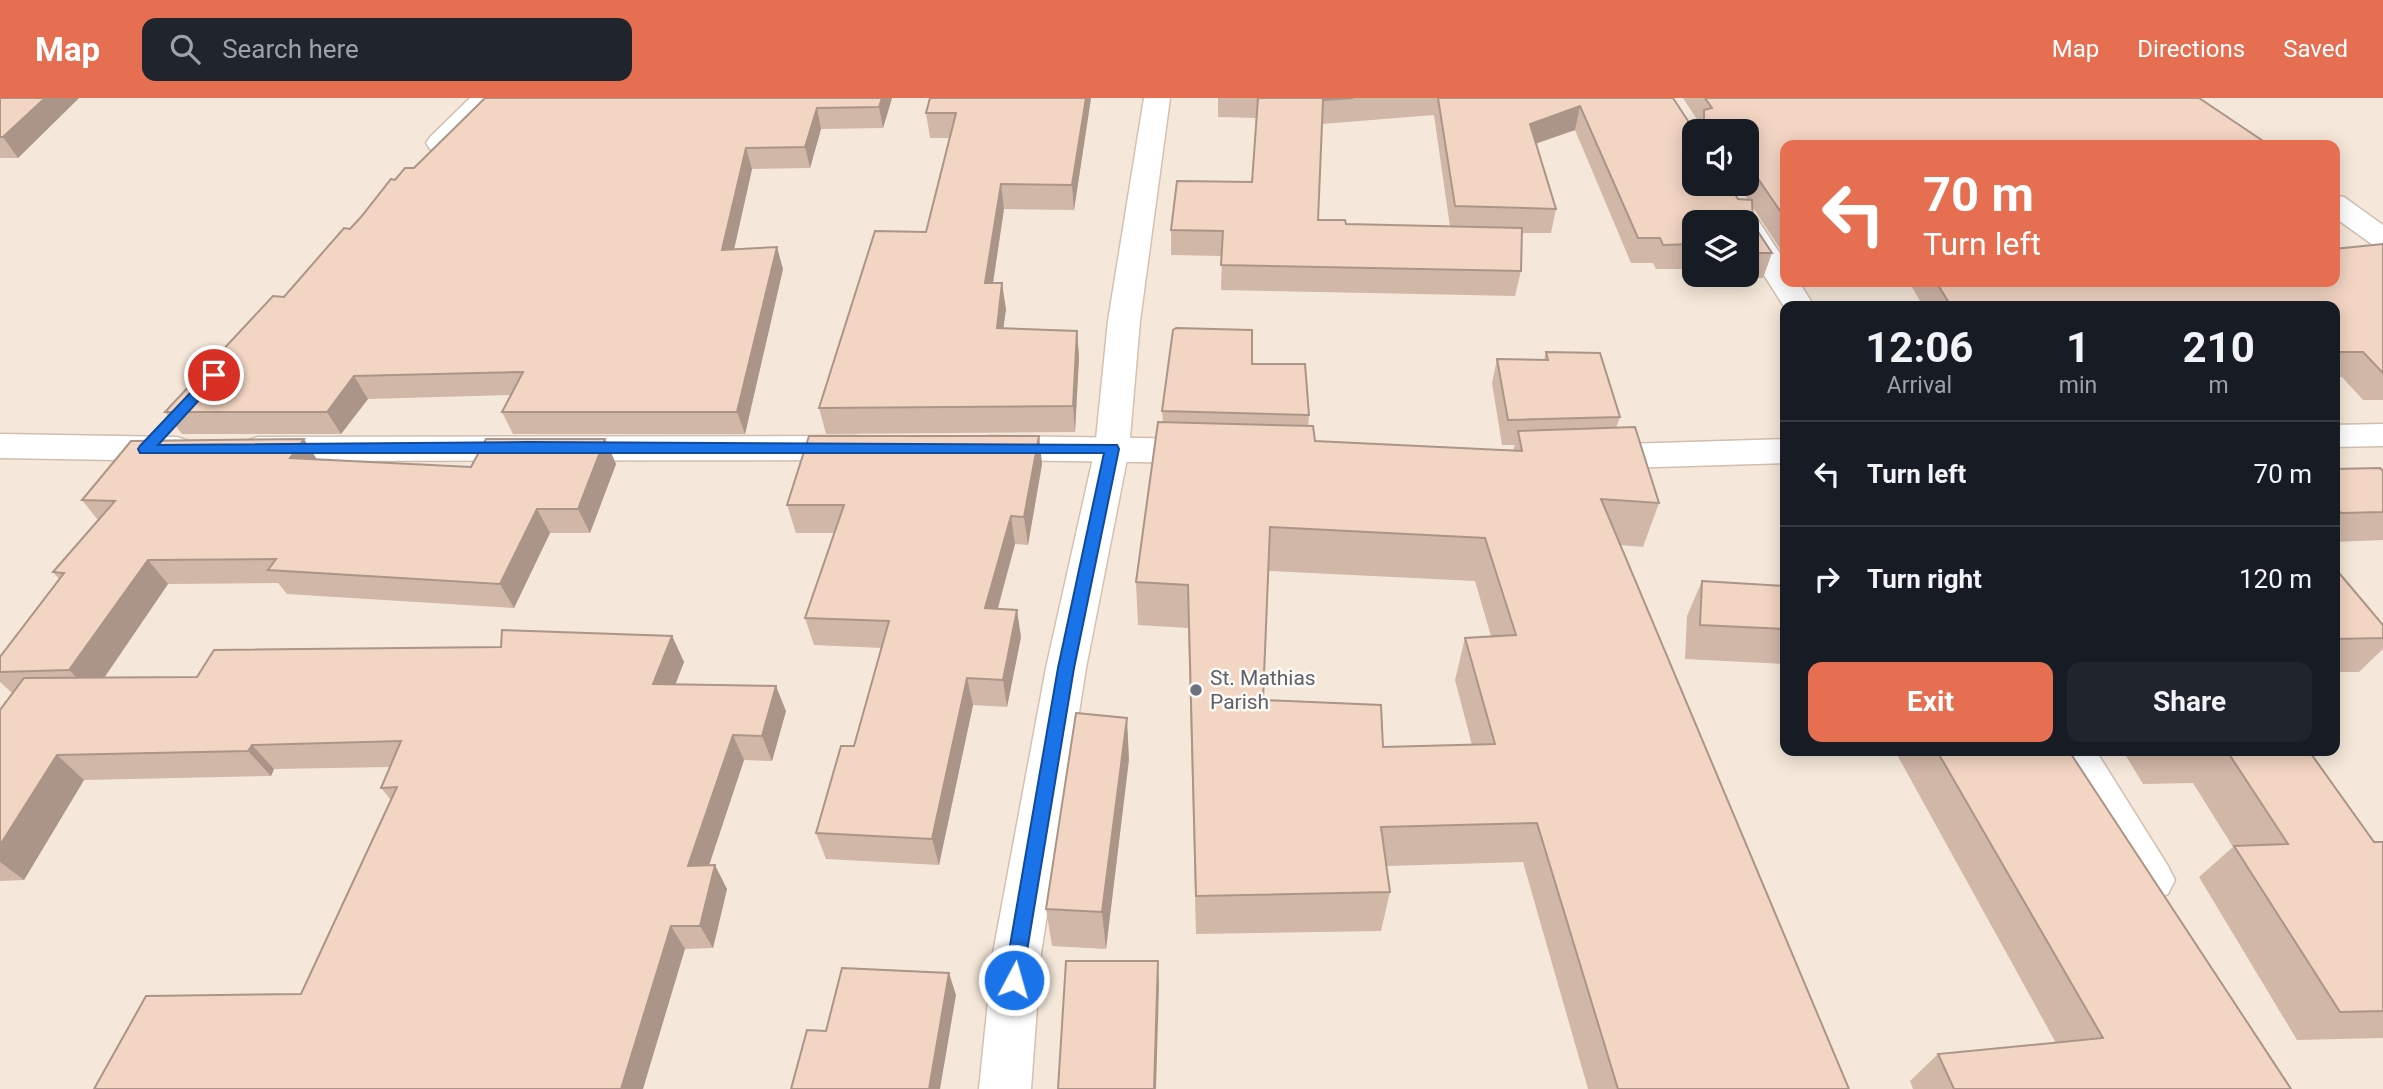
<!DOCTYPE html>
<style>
body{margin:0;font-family:Roboto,sans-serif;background:#20242c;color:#f1f3f6;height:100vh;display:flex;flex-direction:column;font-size:26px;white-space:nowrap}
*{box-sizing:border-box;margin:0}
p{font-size:23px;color:#9ea1a6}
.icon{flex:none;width:38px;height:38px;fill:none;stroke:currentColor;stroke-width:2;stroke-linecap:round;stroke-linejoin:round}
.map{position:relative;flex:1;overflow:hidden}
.side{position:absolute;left:1780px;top:203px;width:560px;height:455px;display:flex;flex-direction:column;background:#171b24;border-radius:14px;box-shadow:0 4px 18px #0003}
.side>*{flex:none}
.guide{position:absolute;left:1780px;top:42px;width:560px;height:147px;border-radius:14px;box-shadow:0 4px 18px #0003;background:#e76f51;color:#fff;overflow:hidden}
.controls{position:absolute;left:1682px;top:21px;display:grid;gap:14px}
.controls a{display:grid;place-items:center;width:77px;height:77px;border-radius:14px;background:#171b24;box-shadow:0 4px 18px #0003;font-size:35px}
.pin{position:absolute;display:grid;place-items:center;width:60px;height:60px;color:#fff;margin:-30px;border:4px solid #fff;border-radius:50%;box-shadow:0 2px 7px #0007}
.me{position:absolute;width:77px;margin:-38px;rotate:6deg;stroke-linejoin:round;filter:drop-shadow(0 0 5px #0008)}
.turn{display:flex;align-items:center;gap:24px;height:147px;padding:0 28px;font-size:32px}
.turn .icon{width:91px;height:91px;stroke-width:2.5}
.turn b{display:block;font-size:49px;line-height:60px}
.eta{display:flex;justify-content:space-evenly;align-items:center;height:119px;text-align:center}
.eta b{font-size:42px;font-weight:700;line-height:49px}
.action{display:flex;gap:14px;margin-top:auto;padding:14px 28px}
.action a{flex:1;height:80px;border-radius:14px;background:#e76f51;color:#fff;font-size:28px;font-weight:700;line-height:80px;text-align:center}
.action a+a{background:#20242c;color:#f1f3f6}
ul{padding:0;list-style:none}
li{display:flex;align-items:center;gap:21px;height:105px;padding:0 28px;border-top:2px solid #363941}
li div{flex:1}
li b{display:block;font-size:26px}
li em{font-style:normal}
header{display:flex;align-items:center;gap:42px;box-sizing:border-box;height:98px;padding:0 35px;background:#e76f51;color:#fff}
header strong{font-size:33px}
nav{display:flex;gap:38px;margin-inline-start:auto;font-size:24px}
.search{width:490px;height:63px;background:#20242c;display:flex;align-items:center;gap:18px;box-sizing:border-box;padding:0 24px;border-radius:14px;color:#9ea1a6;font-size:26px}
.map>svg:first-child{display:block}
.residential{fill:#f5e8da;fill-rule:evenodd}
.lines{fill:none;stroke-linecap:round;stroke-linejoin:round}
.street-casing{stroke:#d1beb0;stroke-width:3}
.secondary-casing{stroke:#d6c0b0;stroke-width:3}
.street{fill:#fff;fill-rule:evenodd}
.secondary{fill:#fff;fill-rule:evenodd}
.wall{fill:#d1b7a8;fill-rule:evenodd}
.shaded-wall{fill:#aa9588}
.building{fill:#f3d5c3;stroke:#aa9588;stroke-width:2;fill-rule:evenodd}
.route{fill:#1a73e8;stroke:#114b97;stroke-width:2}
.worship-dot{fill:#6b7280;stroke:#fffaf3;stroke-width:2.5}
.labels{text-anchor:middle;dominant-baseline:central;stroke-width:5;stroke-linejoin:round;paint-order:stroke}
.worship-label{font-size:21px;fill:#5b616d;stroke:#fffaf3;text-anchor:start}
</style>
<header>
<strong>Map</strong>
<div class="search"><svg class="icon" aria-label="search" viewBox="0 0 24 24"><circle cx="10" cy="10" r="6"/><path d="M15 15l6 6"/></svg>Search here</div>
<nav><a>Map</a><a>Directions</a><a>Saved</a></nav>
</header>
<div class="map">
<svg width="2383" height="991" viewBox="0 0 2383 991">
<rect width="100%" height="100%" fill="#fdf6ec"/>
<path class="residential" d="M0,0H2383V991H0ZM1694,33H1746V86H1694ZM1785,47H2334V184H1785ZM1694,124H1746V177H1694ZM1785,208H2334V653H1785Z"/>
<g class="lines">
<defs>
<path id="street" d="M470,0H498L448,51L439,53L430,51L426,45L430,39Z
M2334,97L2344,99L2383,127V150L2373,147L2334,119Z
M1746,116L1756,119L1785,163V184H1799L1814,208L1785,210L1746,149V124H1732L1736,119Z
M2383,326V348L2334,349V327Z
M0,336L177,339L189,343L194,351L189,359L177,363L0,360Z
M856,338L868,342L873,350L868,358L856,362L258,363L246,359L241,351L246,343L258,339Z
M989,338L1206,341L1218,345L1223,353L1218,361L1206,365L989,362L977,358L972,350L977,342Z
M1785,341V365L1591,371L1579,367L1574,359L1579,351L1591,347Z
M2052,653H2096L2168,768L2175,782L2168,796L2152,802L2136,796Z"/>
<path id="secondary" d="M1144,0H1170L1140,223L1129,351L1086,570L1041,855L1031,991H979L993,855L1046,570L1095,351L1108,223Z"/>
</defs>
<use href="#street" class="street-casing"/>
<use href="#secondary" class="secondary-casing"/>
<use href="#street" class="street"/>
<use href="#secondary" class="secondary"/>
</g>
<path class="wall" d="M0,0H79L18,60H0Z
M485,0H892L883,30L821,31L810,70L752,71L734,151L783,171L745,336H513L502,314L511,297L368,301L341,336H182L165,314L284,199L350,131L395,82L414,70Z
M1091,0L1074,112L1004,111L993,185L1006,211L1003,230L1077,233L1079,259L1075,334L826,336L819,310L926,134L949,40H930L926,15Z
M1218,0H1673L1690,26L1699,28L1700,26L1683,0H2199L1785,47V158L1752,108L1753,126L1772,155L1763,180H1698L1697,177H1746V124H1694V171H1656L1653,165H1631L1575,32L1536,46L1556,111L1551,135H1522L1521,173L1515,198L1221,192L1222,158L1171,157V132L1252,84L1256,20L1218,19ZM1434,17L1450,129L1346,126L1318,122L1322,26ZM1694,33H1746V86H1738L1748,102L1738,101Z
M2383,146V302H2363L2342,279H2334V208H1923L1909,184H2334Z
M1546,254L1620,319L1616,330L1659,405L1643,449L1620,447L1849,991H1588L1523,764L1386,768L1390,794L1381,833L1196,836L1188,530L1138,527L1136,484L1163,324L1162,313L1252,266L1309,317L1308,328L1315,343L1513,352L1515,347H1502L1492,285L1497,261L1544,262ZM1269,473L1475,483L1491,538L1465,540L1455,582L1472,647L1383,649L1263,602Z
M1039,338L1042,366L1028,447L1015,446L998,511L1021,539L1007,609L973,607L939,767L826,761L816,735L854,648L882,550L814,547L805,520L834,435H796L787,407Z
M605,341L616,366L590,435H550L514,510L287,496L278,485L168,486L104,580L197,579L501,549L672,538L684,564L675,586L786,613L772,663L744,662L709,768L727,791L713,850L685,851L301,896L391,702L381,690L390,669L274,671L271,678L84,682L24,782L0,783V612L12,595L0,584V559L59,481L53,474L98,422L82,402L316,361L471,369Z
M2334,371L2383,373V442L2334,444Z
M2334,469L2383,527V551L2359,574H2334Z
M1702,483L1785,488V566L1685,561L1687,518Z
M1895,653H2069L2291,991H1913L1910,983L1938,956L2056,945Z
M2123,653H2309L2374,744H2383V940L2297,942L2199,779L2233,749L2193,685L2143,686Z
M1129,661L1106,851L1052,848L1046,811Z"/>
<path class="shaded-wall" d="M45,0H79L18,60L3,39Z
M882,0H892L883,30L879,9Z
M1086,0H1091L1074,112L1072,87Z
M1580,8L1575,32L1525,49L1530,26Z
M817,10L821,31L810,70L805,49Z
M746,50L752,71L729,174L722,152Z
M1001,86L1004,111L989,211L985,185Z
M777,149L783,171L745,336L737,314Z
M1002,185L1006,211L1000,256L997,230Z
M1077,233L1079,259L1075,334L1073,308Z
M354,278L368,301L341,336L327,314Z
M1039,338L1042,366L1028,447L1024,419Z
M304,341L320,366L290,360Z
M605,341L616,366L590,435L578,411Z
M537,411L550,435L514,510L500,486Z
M1011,418L1015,446L990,538L985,510Z
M148,462L168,486L93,596L69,572Z
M1017,512L1021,539L1007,609L1003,582Z
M672,538L684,564L666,611L653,586Z
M967,580L973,607L939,767L932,741Z
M776,588L786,613L772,663L762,638Z
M1127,620L1129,661L1106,851L1102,814Z
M733,637L744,662L701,791L688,768Z
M252,647L274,671L271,678L248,653Z
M57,657L84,682L24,782L0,764V747Z
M715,767L727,791L713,850L700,828Z
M671,828L685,851L643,991H621Z
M1158,863L1159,888L1156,991H1154Z
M949,875L956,897L940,991H929Z"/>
<path class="building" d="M0,0H45L3,39H0Z
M485,0H882L879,9L817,10L805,49L746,50L722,152L777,149L737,314H502L523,274L354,278L327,314H165L273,198L284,199L344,130L350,131L361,119L391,81L395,82L405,70H414Z
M930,0H1086L1072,87L1001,86L985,185H1002L997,230L1077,233L1073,308L819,310L875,133L926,134L956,15H926Z
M1258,0H1353L1323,2L1318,122H1345L1346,126L1522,130L1521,173L1221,167L1223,133L1171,132L1177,83L1252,84Z
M1438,0H1673L1690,26L1701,29L1704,26V12L1712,10L1705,0H2199L2269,47H1785V120L1746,63V33H1694V86H1728L1738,101L1752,102L1753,126L1772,155H1746V124H1694V146L1663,147L1660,140H1638L1580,8L1530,26L1556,111L1455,108Z
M2383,146V275L2363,254H2334V208H1951L1936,184H2334V151Z
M1176,230L1252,232V266H1305L1309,317L1162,313L1173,232Z
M1546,254L1600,255L1620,319L1508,322L1497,261L1548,262Z
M1158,324L1313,328L1315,343L1522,353L1518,333L1635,329L1659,405L1601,401L1849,991H1618L1537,725L1381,729L1390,794L1196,798L1188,487L1136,484ZM1270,429L1485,440L1516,537L1465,540L1495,646L1383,649L1381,607L1263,602Z
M809,338H1039L1024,419L1011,418L985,510L1017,512L1003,582L967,580L932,741L816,735L841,648H854L889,523L805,520L844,407H787Z
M304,341L290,360L471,369L486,341H605L578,411H537L500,486L268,472L276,461L148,462L69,572L0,574V559L64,475L53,474L115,403L82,402L131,343Z
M2380,370L2383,373V414L2341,415L2334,408V371Z
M2334,469L2383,527V540L2334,541Z
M1702,483L1785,488V531L1700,527Z
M502,532L672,538L653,586L776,588L762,638L733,637L688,768L715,767L700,828H671L621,991H94L146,898L301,896L397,689L381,690L401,643L252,647L248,653L57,657L0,747V612L24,580L197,579L214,552L501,549Z
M1076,615L1127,620L1102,814L1046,811Z
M1937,653H2069L2291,991H1954L1938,956L2103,940Z
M2227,653H2309L2374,744H2383V913L2340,914L2234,748L2288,746Z
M1066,863H1158L1154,991H1058Z
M842,870L949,875L929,991H791L807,932L826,933Z"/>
<path class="route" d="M214,272L219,274V280L158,347L528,344L1117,347L1119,351L1074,570L1021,889L1014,892L1007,889L1004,882L1058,570L1104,355H140L138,351L140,348L210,274Z"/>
<circle class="worship-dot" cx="1196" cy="592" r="7"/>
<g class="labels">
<g class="worship-label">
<text x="1210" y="580">St. Mathias<tspan x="1210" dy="24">Parish</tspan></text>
</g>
</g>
</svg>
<div class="controls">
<a><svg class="icon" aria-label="sound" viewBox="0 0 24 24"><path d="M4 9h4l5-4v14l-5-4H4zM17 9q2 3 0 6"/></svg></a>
<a><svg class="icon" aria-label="layers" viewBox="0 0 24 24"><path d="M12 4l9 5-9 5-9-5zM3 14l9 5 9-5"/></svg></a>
</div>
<div class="pin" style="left:214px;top:277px;background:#d93025"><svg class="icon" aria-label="arrive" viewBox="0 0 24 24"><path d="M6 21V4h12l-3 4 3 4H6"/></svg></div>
<svg class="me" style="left:1014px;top:882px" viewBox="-20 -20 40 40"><circle r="17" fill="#1a73e8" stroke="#fff" stroke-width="3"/><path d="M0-11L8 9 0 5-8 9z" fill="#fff"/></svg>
<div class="guide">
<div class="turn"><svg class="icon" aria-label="left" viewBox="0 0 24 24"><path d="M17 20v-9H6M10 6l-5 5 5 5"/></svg><div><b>70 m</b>Turn left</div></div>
</div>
<section class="side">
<div class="eta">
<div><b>12:06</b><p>Arrival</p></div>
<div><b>1</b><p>min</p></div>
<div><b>210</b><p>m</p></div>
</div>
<ul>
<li><svg class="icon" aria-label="left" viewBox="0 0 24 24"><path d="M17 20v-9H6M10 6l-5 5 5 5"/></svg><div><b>Turn left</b></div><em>70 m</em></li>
<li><svg class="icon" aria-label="right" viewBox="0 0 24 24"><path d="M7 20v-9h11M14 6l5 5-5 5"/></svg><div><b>Turn right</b></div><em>120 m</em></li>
</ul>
<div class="action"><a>Exit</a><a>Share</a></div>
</section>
</div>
